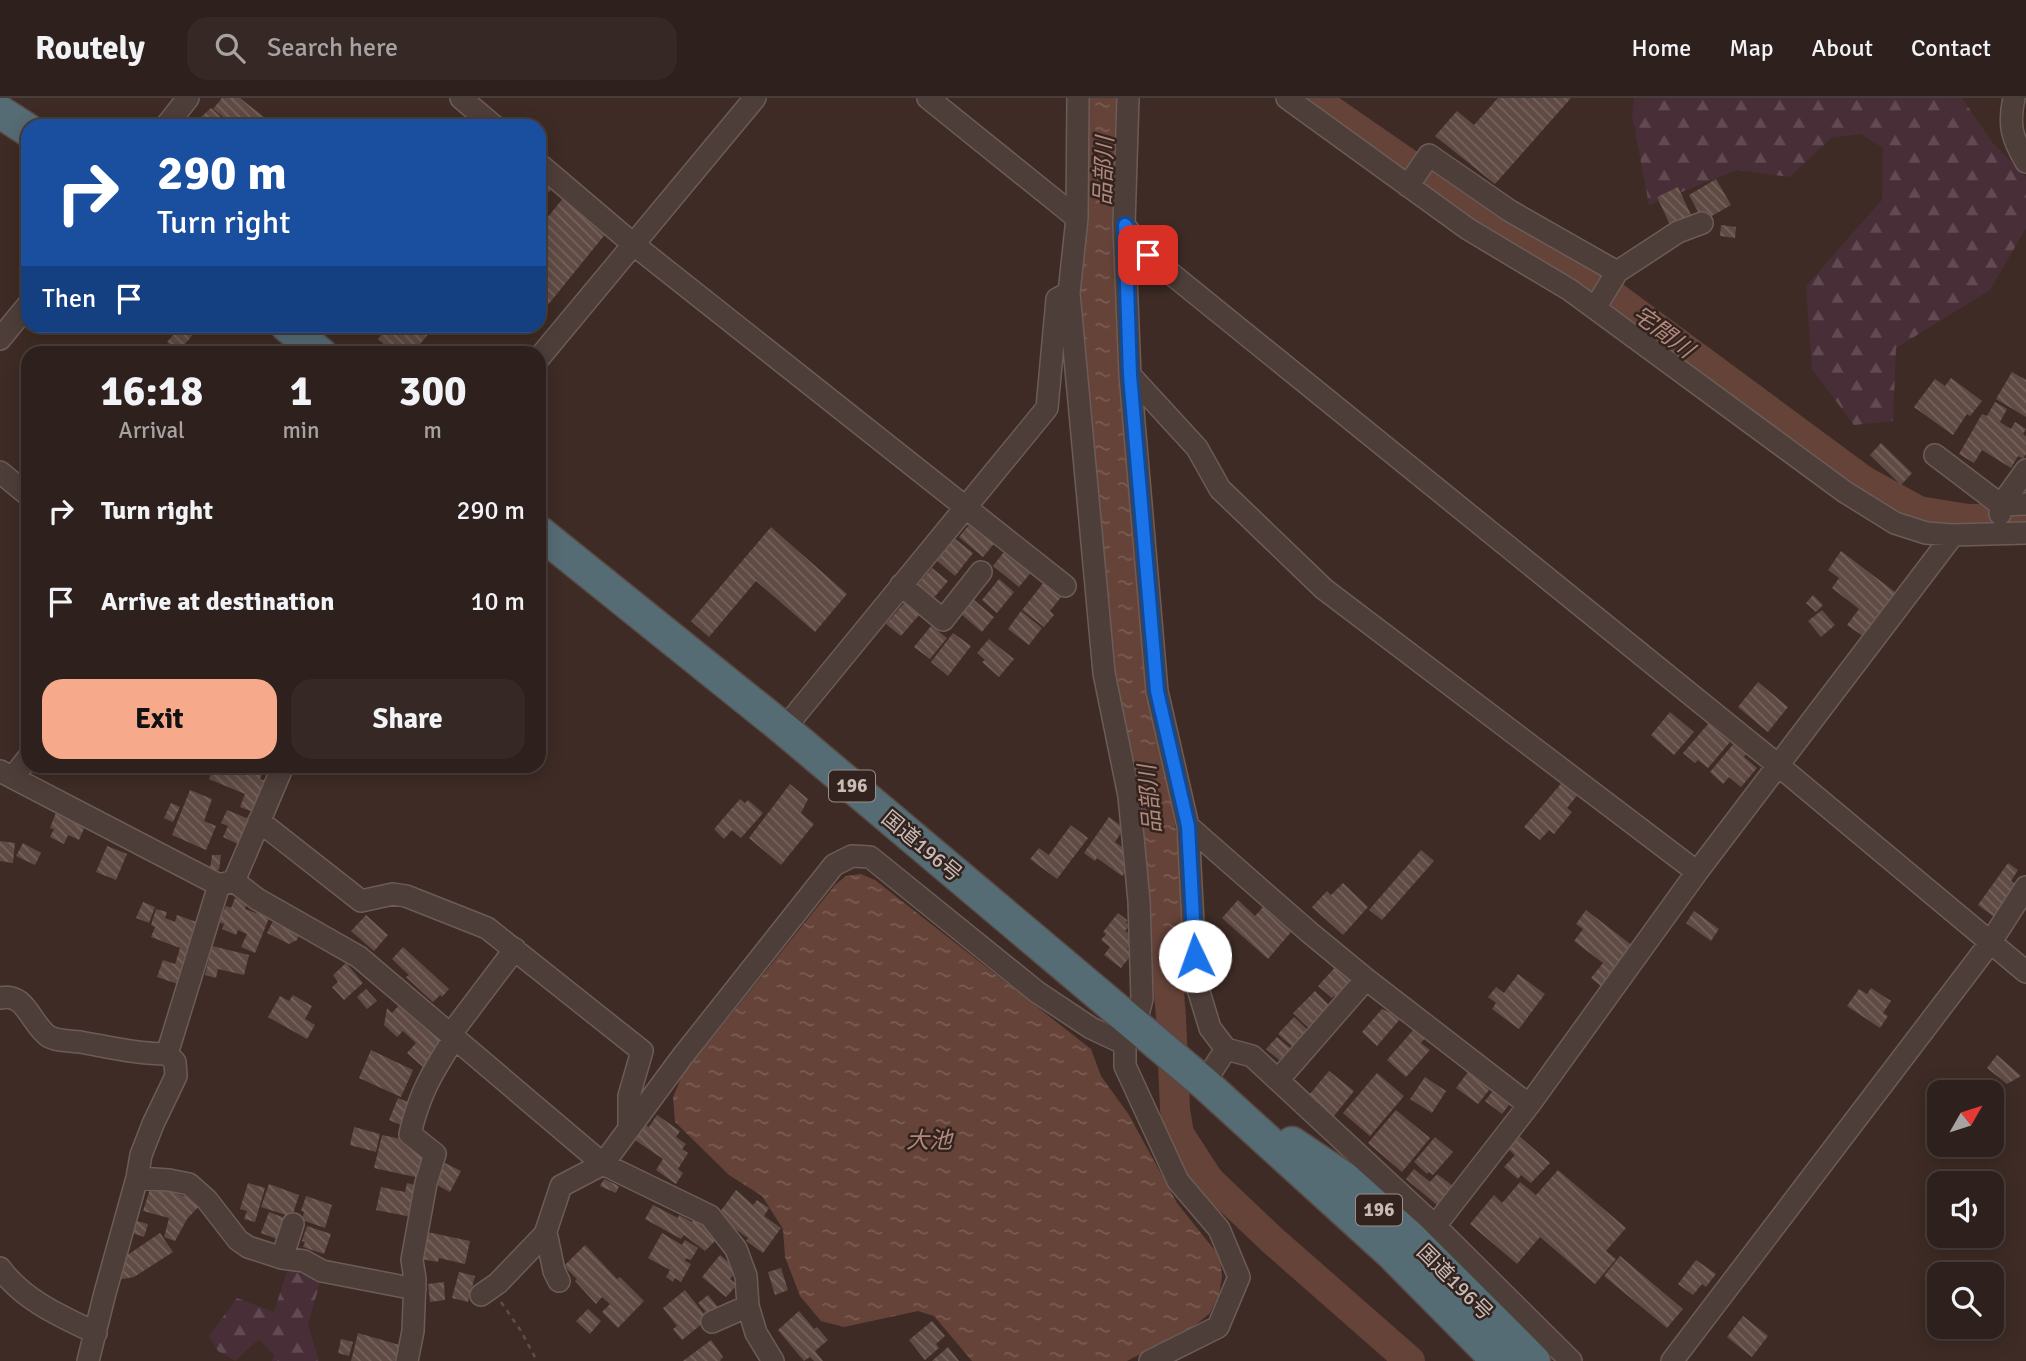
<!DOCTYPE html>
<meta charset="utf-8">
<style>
body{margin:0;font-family:Signika,"Noto Sans JP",sans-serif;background:#362825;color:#f1f3f6;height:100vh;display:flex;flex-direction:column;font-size:26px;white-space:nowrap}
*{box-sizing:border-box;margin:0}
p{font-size:23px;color:#a7a3a3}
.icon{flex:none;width:38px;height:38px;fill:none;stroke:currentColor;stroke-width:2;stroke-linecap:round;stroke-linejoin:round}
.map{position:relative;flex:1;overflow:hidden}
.drawer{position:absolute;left:21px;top:248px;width:525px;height:427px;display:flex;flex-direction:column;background:#2e201c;border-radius:21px;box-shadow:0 4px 18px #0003,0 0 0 2px #493e3b}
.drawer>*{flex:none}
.guide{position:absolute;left:21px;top:21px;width:525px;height:214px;border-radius:21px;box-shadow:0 4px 18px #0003,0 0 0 2px #493e3b;background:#1a4fa0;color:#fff;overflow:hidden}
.needle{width:46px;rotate:51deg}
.controls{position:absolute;left:1927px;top:982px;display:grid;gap:14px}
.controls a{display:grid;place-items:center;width:77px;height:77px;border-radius:14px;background:#2e201c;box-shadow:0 4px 18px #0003,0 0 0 2px #493e3b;font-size:35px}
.pin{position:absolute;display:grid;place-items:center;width:60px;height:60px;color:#fff;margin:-30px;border-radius:14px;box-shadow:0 4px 10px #0006}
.me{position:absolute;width:77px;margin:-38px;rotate:357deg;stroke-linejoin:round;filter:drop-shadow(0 0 5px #0008)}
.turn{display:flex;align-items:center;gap:24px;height:147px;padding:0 21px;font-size:32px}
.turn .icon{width:91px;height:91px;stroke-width:2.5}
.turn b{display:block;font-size:49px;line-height:60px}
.then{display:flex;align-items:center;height:66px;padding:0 21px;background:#0003;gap:14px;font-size:26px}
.eta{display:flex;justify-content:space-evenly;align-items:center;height:119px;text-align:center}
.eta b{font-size:42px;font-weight:700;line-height:49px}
.primary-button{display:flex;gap:14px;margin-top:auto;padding:14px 21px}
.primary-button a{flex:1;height:80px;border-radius:21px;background:#f7a98c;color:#111;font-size:28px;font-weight:700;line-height:80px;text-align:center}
.primary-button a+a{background:#362825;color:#f1f3f6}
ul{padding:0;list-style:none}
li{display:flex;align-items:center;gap:21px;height:91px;padding:0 21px}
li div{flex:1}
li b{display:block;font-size:26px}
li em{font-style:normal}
header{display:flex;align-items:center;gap:42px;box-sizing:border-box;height:98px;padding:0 35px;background:#2e201c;border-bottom:2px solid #493e3b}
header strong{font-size:33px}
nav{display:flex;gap:38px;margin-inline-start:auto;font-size:24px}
.search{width:490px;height:63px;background:#362825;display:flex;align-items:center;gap:18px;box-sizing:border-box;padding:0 24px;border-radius:21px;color:#a7a3a3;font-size:26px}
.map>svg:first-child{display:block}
.forest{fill:url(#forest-firs)}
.water{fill:url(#water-ripples)}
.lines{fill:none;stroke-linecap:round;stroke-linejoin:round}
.river{stroke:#654339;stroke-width:30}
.building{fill:url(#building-back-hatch)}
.minor-casing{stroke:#6c5c57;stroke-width:24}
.highway-casing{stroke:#594944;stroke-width:35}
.path{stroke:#604a4f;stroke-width:2.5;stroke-dasharray:5 5;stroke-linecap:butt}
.minor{stroke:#4e3e39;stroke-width:21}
.highway{stroke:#566c74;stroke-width:32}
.route-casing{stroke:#114b97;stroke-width:18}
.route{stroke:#1a73e8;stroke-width:12}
.labels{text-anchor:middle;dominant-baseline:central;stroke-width:5;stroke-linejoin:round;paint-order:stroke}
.shield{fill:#33231e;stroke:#9c8d88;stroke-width:2}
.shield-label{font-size:19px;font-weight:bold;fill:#c9bab5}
.street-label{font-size:21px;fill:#c9bab5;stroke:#33231e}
.water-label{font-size:23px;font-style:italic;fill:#b1887c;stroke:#33231e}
</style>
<header>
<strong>Routely</strong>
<div class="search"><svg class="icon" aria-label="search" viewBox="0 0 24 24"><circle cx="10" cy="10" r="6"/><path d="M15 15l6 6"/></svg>Search here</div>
<nav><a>Home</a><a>Map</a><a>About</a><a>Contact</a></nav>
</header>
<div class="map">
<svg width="2026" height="1263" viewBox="0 0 2026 1263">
<defs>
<pattern id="forest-firs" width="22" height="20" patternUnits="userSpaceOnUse" patternTransform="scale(1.75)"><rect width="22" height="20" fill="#482e37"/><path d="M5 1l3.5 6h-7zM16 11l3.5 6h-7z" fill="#614a52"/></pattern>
<pattern id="water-ripples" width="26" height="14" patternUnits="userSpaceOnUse" patternTransform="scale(1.75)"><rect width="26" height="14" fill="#654339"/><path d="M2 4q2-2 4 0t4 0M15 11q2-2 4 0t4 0" fill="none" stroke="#7a5c53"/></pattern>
<pattern id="building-back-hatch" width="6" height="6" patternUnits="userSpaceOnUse" patternTransform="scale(1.75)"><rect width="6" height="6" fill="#604b44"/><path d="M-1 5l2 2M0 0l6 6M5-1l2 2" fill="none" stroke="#75635d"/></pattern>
</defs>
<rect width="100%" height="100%" fill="#3e2b25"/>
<path class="forest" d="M1634,0H1962L1992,44L2026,79V130L1990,192L1896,250L1893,323L1854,327L1812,271L1806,188L1882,102L1883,50L1861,36L1831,40L1790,79L1737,72L1649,107L1632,17Z
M288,1170L320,1184L308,1227L319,1263H272L274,1257L259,1241L235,1263L218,1253L209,1238L237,1200L274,1214Z"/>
<path class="water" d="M1081,0H1119L1164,651L1180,760L1188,897L1150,879L1120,630L1082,278L1079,173Z
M861,776L875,782L1091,951L1101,978L1129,1017L1177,1105L1220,1159L1222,1179L1219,1196L1210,1215L1193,1229L1127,1263H972L934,1218L918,1213L844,1229L821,1223L800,1198L785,1159L783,1131L762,1098L729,1077L675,1024L673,999L682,978L835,787L846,778Z"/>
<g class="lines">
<path class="river" d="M1313,0L1455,98L1592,182L1863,382L1919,413L1968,421L2026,420
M1165,848L1171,919L1175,1011L1179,1036L1209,1082L1271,1141L1410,1263"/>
</g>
<path class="building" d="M222,0H240L264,19L257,28H235L213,11Z
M1498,0H1571L1495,86L1435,38L1457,13L1474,27Z
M211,10L232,28H191Z
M539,78L553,89L539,106Z
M1716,81L1731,107L1703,123L1689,97Z
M1678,89L1692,119L1671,129L1657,99Z
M564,99L607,134L539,218V130Z
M1721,127L1736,129L1735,140L1720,138Z
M181,228H200L179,253L167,244Z
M389,228H435L412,256H396L378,241Z
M2012,274L2026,282V319L1996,301Z
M1951,280L1982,303L1970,318L1967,316L1953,337L1914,309L1935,281L1945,288Z
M1995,304L2007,311L2000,324L2011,331L2015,324L2026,331L2023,336L2026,338V356L2023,361L2018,358L2011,370L1982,352L1974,365L1959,356L1982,316L1987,318Z
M1881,345L1912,375L1901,387L1870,357Z
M973,422L997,442L983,459L959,439Z
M771,429L847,496L815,534L756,483L709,539L691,523Z
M954,440L973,455L955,478L936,462Z
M1007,450L1034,471L1019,489L993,468Z
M1841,453L1895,494L1863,538L1847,527L1859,511L1832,490L1839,480L1828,472Z
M932,470L948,483L931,503L915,490Z
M999,481L1014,494L997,515L982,502Z
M1044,484L1062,498L1050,513L1054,517L1044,529L1022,512Z
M1813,497L1823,507L1816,514L1806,505Z
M973,501L994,519L982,534L961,516Z
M904,505L919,517L901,538L886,526Z
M1822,512L1835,527L1821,539L1808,523Z
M1021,513L1042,530L1029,547L1008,531Z
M931,528L947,540L930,561L914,549Z
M953,535L971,548L948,578L931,564Z
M989,541L1014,561L999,579L982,564L985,562L977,555Z
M1758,584L1788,609L1768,634L1738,609Z
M1670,614L1694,634L1674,657L1651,637Z
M1709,625L1730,644L1708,670L1698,662L1695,665L1683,655Z
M1735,644L1747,654L1744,659L1757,670L1741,689L1729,679L1723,686L1710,674Z
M214,668H265L260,681L269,684L256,715L240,709L245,696L209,681Z
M1565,681L1580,694L1567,710L1572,714L1554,736L1549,732L1540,742L1524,729Z
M790,686L808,701L801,715L814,726L781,767L749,740Z
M190,692L212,701L204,723L216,728L206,752L172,737Z
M740,701L745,705L748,702L763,715L741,740L732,732L724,741L714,731Z
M171,705L180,709L173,724L164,720Z
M57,712L86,726L79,742L68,737L64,746L50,739L54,731L50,730Z
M227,712L251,722L240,747L223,739L228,728L221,725Z
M1109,719L1124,730L1115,744L1127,753L1122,760L1131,766L1122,778L1097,760L1095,763L1084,755Z
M1071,727L1088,740L1057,781L1030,761L1039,750L1049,757Z
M0,743L15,745L13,765L0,763Z
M23,745L41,755L35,767L16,758Z
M107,748L127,756L116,782L96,774Z
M1421,752L1434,763L1382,822L1369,812Z
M212,757H221L219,772H210Z
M2008,765L2018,772L2011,783L2018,788L1996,820L1978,807Z
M1343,785L1368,809L1343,837L1312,809L1327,793L1331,797Z
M235,800L247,805L245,811L256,815L258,810L271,815L255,855L241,849L247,836L238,832L236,837L222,831L224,826L219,824L226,808L231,810Z
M1238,802L1255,818L1263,809L1291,834L1268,861L1222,820Z
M143,804L155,809L149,825L136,820Z
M156,811L167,814L165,820L175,824L177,817L205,827L184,888L157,879L163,862L175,866L180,850L151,839L155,829L151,827Z
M1586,812L1633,848L1602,889L1591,880L1603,865L1574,843L1583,831L1576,826Z
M1694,813L1719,831L1711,843L1686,825Z
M1118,815L1127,822L1126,825L1130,827L1125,833L1131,837L1128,840L1133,844L1127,851L1132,856L1121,870L1104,857L1110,849L1101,842L1106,836L1103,834Z
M366,817L388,837L374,853L351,833Z
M275,819L301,833L297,842L289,846L267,835Z
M212,848L249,857L244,877L218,871L216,880L205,877Z
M403,849L449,891L442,899L440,897L433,904L406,879L409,877L392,861Z
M346,865L363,885L344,902L332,889L338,884L333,877Z
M1339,865L1358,883L1340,903L1334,898L1332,900L1318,888Z
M1518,876L1545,896L1519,931L1492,911L1496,905L1488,899L1496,889L1504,895Z
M1871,890L1891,903L1883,915L1888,918L1880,930L1847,908L1859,891L1867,896Z
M366,891L377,903L367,911L357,899Z
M1315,893L1330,908L1313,934L1293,915Z
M293,897L312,908L305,921L315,927L307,941L268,919L280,898L289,903Z
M403,903L447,942L423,969L407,955L416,945L403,933L397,939L384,927L387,910L392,915Z
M1382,911L1401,920L1377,948L1362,934Z
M1294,919L1310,934L1295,951L1278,936Z
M1414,931L1425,940L1421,945L1430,952L1406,979L1387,962Z
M1277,939L1295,954L1284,966L1266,951Z
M371,952L413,972L401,999L359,980Z
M1997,957L2021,978L2007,986L1987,970Z
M1471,970L1493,987L1478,1006L1456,990Z
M1329,973L1354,993L1334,1018L1309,997Z
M1377,975L1404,998L1370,1038L1343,1015Z
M1425,979L1446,993L1432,1015L1410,1001Z
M1495,990L1512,1003L1502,1016L1485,1003Z
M398,1000L410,1005L401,1027L389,1022Z
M1396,1012L1430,1040L1402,1074L1368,1045Z
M657,1017L680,1033L676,1039L686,1046L682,1051L688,1055L678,1071L683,1075L676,1086L656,1072L663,1061L632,1040L642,1025L649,1029Z
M354,1029L380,1036L376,1054L350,1047Z
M382,1037L411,1043L426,1053L420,1080L374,1070Z
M1518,1037L1550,1065L1531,1085L1521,1077L1518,1081L1504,1069L1515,1057L1507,1050Z
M1435,1039L1453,1054L1433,1077L1429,1074L1427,1076L1414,1064Z
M441,1063L461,1073L450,1094L435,1086Z
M1414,1071L1430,1084L1437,1076L1453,1088L1437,1107L1406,1081Z
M1558,1072L1626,1130L1606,1153L1616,1161L1595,1186L1540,1139L1517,1166L1470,1126L1494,1097L1502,1105L1520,1084L1536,1097Z
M604,1081L619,1088L616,1095L600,1088Z
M248,1085L265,1090L255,1124L244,1121L247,1113L240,1111Z
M407,1085L418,1088L412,1119L376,1112L381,1089L405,1094Z
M269,1086L299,1097L292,1119L261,1109Z
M151,1088L203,1104L187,1121L175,1143L164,1139L169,1120L143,1113Z
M736,1092L753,1107L757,1102L769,1110L764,1118L781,1130L763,1155L746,1143L748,1140L717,1118Z
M306,1098L332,1107L325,1130L302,1122L304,1114L301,1113Z
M653,1107L678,1120L679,1117L692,1124L695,1120L718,1140L705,1153L684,1137L681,1141L645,1121Z
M269,1114L290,1122L282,1143L261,1135Z
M133,1122L148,1126L144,1139L130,1134Z
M307,1128L331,1136L324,1156L303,1149L305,1144L302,1143Z
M427,1134L470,1143L465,1166L439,1160L438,1164L421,1161Z
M160,1135L173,1154L134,1179L117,1182L123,1160Z
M662,1135L682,1147L685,1142L698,1150L691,1162L686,1160L685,1163L691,1166L681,1184L675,1180L673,1184L666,1179L670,1172L648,1160Z
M585,1147L617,1181L620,1179L644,1203L618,1230L602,1214L610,1206L602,1199L596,1206L575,1183L577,1181L564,1168Z
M720,1157L738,1172L730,1181L737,1187L726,1199L702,1179Z
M1620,1158L1683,1211L1667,1230L1604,1178Z
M1696,1162L1716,1176L1706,1189L1702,1186L1693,1197L1678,1186Z
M781,1170L788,1192L775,1197L768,1174Z
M459,1174L475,1178L468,1204L452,1200Z
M444,1184L445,1202L430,1204L428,1186Z
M685,1192L708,1221L682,1242L673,1231L677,1228L663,1210Z
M708,1197L721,1213L709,1218L698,1205Z
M588,1211L601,1223L590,1236L576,1223Z
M799,1213L814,1231L817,1229L828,1242L815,1253L823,1263H814L810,1259L804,1263L778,1232Z
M1743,1218L1768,1238L1752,1259L1727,1239Z
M932,1223L945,1238L936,1246L939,1250L925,1262L909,1242Z
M358,1235L403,1248L399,1263H351Z
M341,1241L353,1244L349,1258L338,1255Z
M711,1242L723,1259L720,1262L721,1263H683Z
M948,1249L959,1263H932Z"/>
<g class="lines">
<defs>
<path id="minor" d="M461,0L494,28
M928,0L1077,120
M1078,0L1077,120L1069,195L1104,575L1129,698L1139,803L1142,901L1135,928L1125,946V968L1178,1083L1219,1131L1239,1179L1218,1229L1150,1263
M1128,0L1124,127L1130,277L1157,593L1188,728L1196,884L1210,930L1226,951L1204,985
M1287,0L1468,131L1570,192L1845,394L1895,425L1926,435L1953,437L2026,435
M2014,0C2008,27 2012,40 2026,64
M166,28L188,0
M539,66L633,146L1065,488
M1408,88L1429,57L1510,113L1617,174L1678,134L1702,125
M1124,127L1148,157L1779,668L2026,874
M1595,210L1617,174
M0,241L28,207
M539,260L755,0
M1130,277L1197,350L1220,391L1324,491L1697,774
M1935,357L2001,407L2026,406
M0,374L28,397
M2000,416L2001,407L2026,372
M901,487L943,522L981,474
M784,631L1047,310L1057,201L1068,195
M0,673L219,787L234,783
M13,679L28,660
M259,723L361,803L393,796L406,798L487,830L642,953L629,998V1031
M1188,728L1309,834L1366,881L1529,1007
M234,783L257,801L359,859L603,1066L710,1118L736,1151L746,1178L748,1208L756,1235L773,1263
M234,783L283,668
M0,900C26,894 30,925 48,938C56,943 70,943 80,944C109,949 137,956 167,956L175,964L176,978L153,1026L141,1057L137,1080L105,1195L88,1263
M450,937L515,851
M1226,951L1252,958L1435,1128L1571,1263
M167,956L219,787
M1278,982L1366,881
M137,1080L169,1082L189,1086L207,1102L238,1142L248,1149L282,1160L304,1163L322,1173L415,1191
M1435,1128L1529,1007L1697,774L1953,437
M546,1134L554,1173L559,1183
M282,1160L293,1126
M0,1170C23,1202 62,1219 96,1235
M481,1197L498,1185L545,1136L561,1088L603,1066L682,959L834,767L852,758L870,759L1037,894L1091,930L1125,946
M712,1224L748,1208
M407,1263L413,1233L415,1181L412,1162L426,1085L435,1056L410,1036C419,997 432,974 454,941
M1672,1263L1990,845L2026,789"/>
<path id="highway" d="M0,14L28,32
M287,228L321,256
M539,434L784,631L1204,985L1391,1155L1498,1263
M1292,1045L1344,1080L1412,1141L1534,1263"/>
</defs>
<use href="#minor" class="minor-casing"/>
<use href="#highway" class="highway-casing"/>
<path class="path" d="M501,1204L521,1233L537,1263"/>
<use href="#minor" class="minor"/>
<use href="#highway" class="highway"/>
</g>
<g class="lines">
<defs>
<path id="route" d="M1148,157L1125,127L1130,277L1157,593L1188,728L1195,858"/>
</defs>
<use href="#route" class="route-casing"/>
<use href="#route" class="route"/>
</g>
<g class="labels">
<g class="shield">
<rect x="829" y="672.5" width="46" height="31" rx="5"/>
<rect x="1356" y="1096.5" width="46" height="31" rx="5"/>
</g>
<g class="shield-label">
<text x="852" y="688">196</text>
<text x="1379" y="1112">196</text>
</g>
<g class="street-label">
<text transform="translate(922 748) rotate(40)">国道196号</text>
<text transform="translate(1455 1184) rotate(45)">国道196号</text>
</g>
<g class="water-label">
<text transform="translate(1104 73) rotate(-88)">品部川</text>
<text transform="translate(1663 234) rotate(37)">宅間川</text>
<text transform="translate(1150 701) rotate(-95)">品部川</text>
<text x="929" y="1042">大池</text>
</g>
</g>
</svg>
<div class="controls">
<a><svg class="needle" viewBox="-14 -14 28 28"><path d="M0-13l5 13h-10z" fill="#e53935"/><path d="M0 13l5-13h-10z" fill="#a7a3a3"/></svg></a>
<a><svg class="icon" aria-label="sound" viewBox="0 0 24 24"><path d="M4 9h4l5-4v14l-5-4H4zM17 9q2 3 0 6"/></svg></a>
<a><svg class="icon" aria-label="search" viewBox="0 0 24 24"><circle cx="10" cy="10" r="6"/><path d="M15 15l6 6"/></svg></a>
</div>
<div class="pin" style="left:1148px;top:157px;background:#d93025"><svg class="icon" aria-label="arrive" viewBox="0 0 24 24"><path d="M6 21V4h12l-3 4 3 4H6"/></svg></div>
<svg class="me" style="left:1195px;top:858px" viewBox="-20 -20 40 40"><circle r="19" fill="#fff"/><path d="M0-13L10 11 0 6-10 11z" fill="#1a73e8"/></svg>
<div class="guide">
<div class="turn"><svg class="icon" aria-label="right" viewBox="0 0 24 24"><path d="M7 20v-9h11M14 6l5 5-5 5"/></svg><div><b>290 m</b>Turn right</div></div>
<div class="then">Then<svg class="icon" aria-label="arrive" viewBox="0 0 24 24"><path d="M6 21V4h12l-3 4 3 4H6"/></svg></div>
</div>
<section class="drawer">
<div class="eta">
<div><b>16:18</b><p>Arrival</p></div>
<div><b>1</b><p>min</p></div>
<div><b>300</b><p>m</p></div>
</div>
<ul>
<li><svg class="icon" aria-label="right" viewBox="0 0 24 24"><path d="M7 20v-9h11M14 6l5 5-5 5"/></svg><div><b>Turn right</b></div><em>290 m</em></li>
<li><svg class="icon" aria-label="arrive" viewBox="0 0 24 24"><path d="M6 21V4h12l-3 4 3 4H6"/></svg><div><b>Arrive at destination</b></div><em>10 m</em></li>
</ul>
<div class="primary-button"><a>Exit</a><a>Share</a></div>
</section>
</div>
